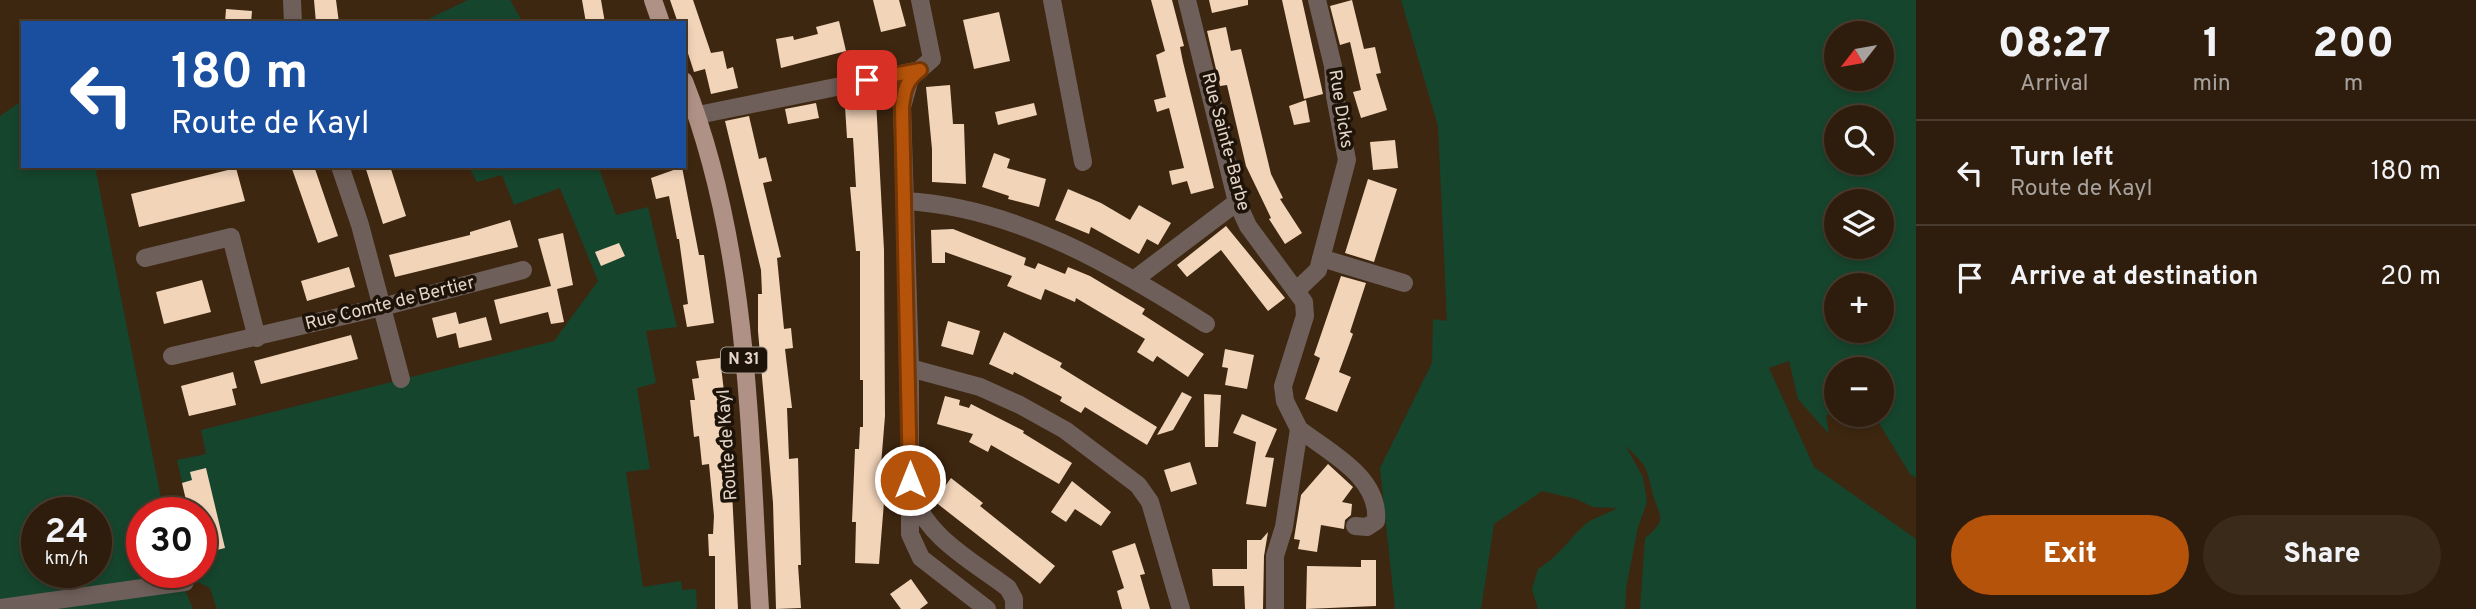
<!DOCTYPE html>
<meta charset="utf-8">
<style>
body{margin:0;font-family:Overpass,sans-serif;background:#3a2a1a;color:#f1f3f6;height:100vh;display:flex;flex-direction:column;font-size:26px;white-space:nowrap}
*{box-sizing:border-box;margin:0}
p{font-size:23px;color:#a7a29d}
.icon{flex:none;width:38px;height:38px;fill:none;stroke:currentColor;stroke-width:2;stroke-linecap:round;stroke-linejoin:round}
.map{position:relative;flex:1;overflow:hidden}
.details{display:flex;flex-direction:column;background:#2e1d0c;width:560px}
.details>*{flex:none}
.top-card{position:absolute;left:21px;top:21px;width:665px;height:147px;border-radius:0px;box-shadow:0 4px 10px #0003,0 0 0 2px #493b2d;background:#1a4fa0;color:#fff;overflow:hidden}
.needle{width:46px;rotate:239deg}
.tools{position:absolute;left:1824px;top:21px;display:grid;gap:14px}
.tools a{display:grid;place-items:center;width:70px;height:70px;border-radius:50%;background:#2e1d0c;box-shadow:0 4px 10px #0003,0 0 0 2px #493b2d;font-size:35px}
.speed{position:absolute;left:21px;top:497px;display:flex;gap:14px;font-size:35px;font-weight:700;text-align:center}
.speed>*{display:grid;place-content:center;width:91px;height:91px;border-radius:50%;background:#2e1d0c;box-shadow:0 4px 10px #0003,0 0 0 2px #493b2d;line-height:1}
.speed small{font-size:18px;font-weight:400}
.speed .limit{border:10px solid #d22;background:#fff;color:#111}
.pin{position:absolute;display:grid;place-items:center;width:60px;height:60px;color:#fff;margin:-30px;border-radius:14px;box-shadow:0 4px 10px #0006}
.me{position:absolute;width:77px;margin:-38px;rotate:0deg;stroke-linejoin:round;filter:drop-shadow(0 0 5px #0008)}
.turn{display:flex;align-items:center;gap:24px;height:147px;padding:0 35px;font-size:32px}
.turn .icon{width:91px;height:91px;stroke-width:2.5}
.turn b{display:block;font-size:49px;line-height:60px}
.eta{display:flex;justify-content:space-evenly;align-items:center;height:119px;text-align:center}
.eta b{font-size:42px;font-weight:800;line-height:49px}
.button{display:flex;gap:14px;margin-top:auto;padding:14px 35px}
.button a{flex:1;height:80px;border-radius:42px;background:#b45309;color:#fff;font-size:28px;font-weight:800;line-height:80px;text-align:center}
.button a+a{background:#3a2a1a;color:#f1f3f6}
ul{padding:0;list-style:none}
li{display:flex;align-items:center;gap:21px;height:105px;padding:0 35px;border-top:2px solid #493b2d}
li div{flex:1}
li b{display:block;font-size:26px}
li em{font-style:normal}
main{display:flex;flex:1;min-height:0}
.map>svg:first-child{display:block}
.green{fill:#16452d;fill-rule:evenodd}
.building{fill:#f2d4b9}
.lines{fill:none;stroke-linecap:round;stroke-linejoin:round}
.minor{stroke:#6f5f5a;stroke-width:18}
.major{stroke:#b09186;stroke-width:18}
.route-casing{stroke:#753606;stroke-width:18}
.route{stroke:#b45309;stroke-width:12}
.labels{text-anchor:middle;dominant-baseline:central;stroke-width:7;stroke-linejoin:round;paint-order:stroke}
.shield{fill:#1d1309;stroke:#a89b8f;stroke-width:2}
.shield-label{font-size:16px;font-weight:bold;fill:#e4d5c8}
.street-label{font-size:18px;fill:#e4d5c8;stroke:#1d1309}
</style>
<main>
<div class="map">
<svg width="1916" height="609" viewBox="0 0 1916 609">
<rect width="100%" height="100%" fill="#3e2710"/>
<path class="green" d="M468,0H510L523,23H420Z
M1401,0H1916V478L1910,474L1874,415H1881V369H1836V414L1826,415L1829,434L1798,399L1789,361L1769,368L1814,467L1916,539V609H1640L1645,538C1670,518 1658,516 1652,491C1646,463 1645,466 1625,445L1643,477L1647,502L1638,527L1626,588L1625,609H1538L1532,589L1538,569C1562,554 1568,539 1587,523C1595,517 1608,514 1617,508L1593,507L1576,499L1542,491L1494,524L1481,609H1395L1380,468L1432,363L1433,319L1447,321L1438,126ZM1836,33H1881V79H1836ZM1836,117H1881V163H1836ZM1836,201H1881V247H1836ZM1836,285H1881V331H1836Z
M23,100V166H100L96,172L164,513H142V572H176L177,578L0,603V116ZM37,513H96V572H37Z
M468,166H598L616,215L648,207L677,327L646,331L656,383L637,388L650,469L626,472L643,587L681,581L682,590L696,589L697,609H217L210,588L187,577L189,572H201V513H189L177,460L206,454L201,430L554,341L598,281L560,188L514,205L502,175L477,182Z
M184,588L193,609H41Z"/>
<path class="building" d="M314,0H336L339,23H316Z
M582,0H601L605,23H586Z
M670,0H693L711,53L723,51L727,69L733,67L738,88L711,94L705,69L694,72L684,41V23H678Z
M873,0H899L906,26L881,32Z
M1151,0H1172L1184,46L1180,47L1183,62L1214,188L1191,194L1187,181L1172,185L1169,171L1184,168L1169,108L1157,112L1154,100L1166,97L1156,55L1165,51Z
M1209,0H1248V5L1212,13Z
M1282,0H1302L1323,94L1304,99Z
M1352,0L1364,49L1375,47L1381,73L1376,74L1387,110L1361,118L1353,92L1361,90L1350,42L1340,45L1330,6Z
M226,9L252,11L251,23H225Z
M999,12L1010,61L974,69L963,20Z
M839,21L846,51L781,68L776,39L793,36L794,40L818,34L816,27Z
M1226,27L1231,51L1241,49L1271,174L1283,198L1280,199L1302,233L1285,244L1269,219L1271,218L1246,166L1227,85L1220,86L1207,31Z
M950,85L953,124H964L966,184L932,182V149L926,87Z
M876,100L884,250L885,416L881,465H887L879,564L855,563L856,522H852L855,449H859L860,427H863V380H860V251H856L850,187H856L853,138H847L845,106H853V101Z
M1306,100L1310,122L1294,125L1289,106Z
M816,103L819,118L788,124L785,109Z
M1034,103L1037,115L998,125L995,112Z
M749,116L759,159L766,157L772,181L763,183L781,257L777,258L784,329L791,328L793,348L785,349L792,408H787L789,459L798,458L801,565H798L801,608L776,609L773,503L758,331V294H762L761,270L725,121Z
M1395,140L1398,168L1373,170L1370,142Z
M994,153L1010,159L1007,168L1046,179L1039,207L1008,199L1009,196L982,187Z
M291,166H314L338,236L318,243Z
M365,166H390L406,216L383,224Z
M682,167L699,255H704L714,323L687,327L683,305L688,304L679,239H677L669,196L656,199L651,178Z
M236,168L245,201L139,227L131,194Z
M1368,179L1397,189L1374,262L1345,253Z
M1068,189L1101,203L1130,220L1139,205L1171,223L1158,245L1147,239L1139,254L1091,227L1089,234L1055,220Z
M510,220L518,247L395,277L389,255L470,235V232Z
M1226,226L1285,298L1268,311L1221,250L1187,277L1177,265Z
M953,229L1026,258L1024,265L1035,269L1038,263L1065,274L1068,267L1090,276L1145,309L1142,314L1204,354L1188,377L1157,356L1153,362L1137,352L1145,339L1076,298L1075,302L1045,289L1041,300L1007,286L1012,276L945,252V263H932L931,230Z
M563,233L573,285L557,289L564,322L551,324L548,312L500,324L494,300L551,286L538,239Z
M619,243L625,256L601,266L595,252Z
M349,267L355,287L307,301L301,281Z
M1341,276L1366,283L1350,332L1353,334L1339,372L1351,377L1337,412L1305,399L1320,358L1314,355Z
M202,280L211,312L164,324L156,292Z
M456,312L459,324L486,317L492,340L459,348L456,333L437,338L432,318Z
M948,321L980,331L973,355L941,346Z
M1004,332L1062,363L1060,367L1157,427L1147,445L1085,407L1081,413L1060,401L1062,397L1014,372L1013,375L989,364Z
M351,335L358,359L261,384L254,361Z
M1225,349L1254,355L1247,389L1225,385L1228,368L1222,367Z
M720,358L729,433L738,609H715V556H709L708,534H713L714,516L709,464L702,465L699,436L694,437L690,400H695L692,379L699,378L696,361Z
M233,372L237,388L232,389L236,405L189,416L181,386Z
M1182,392L1192,397L1173,430L1157,435Z
M1204,394L1221,395L1218,447H1205Z
M945,396L960,400L959,405L969,408L971,404L1024,431L1023,433L1072,463L1059,484L991,445L988,452L969,442L973,434L937,424Z
M1242,414L1277,429L1265,457L1274,458L1266,507L1246,504L1256,442L1233,433Z
M1190,462L1197,484L1171,492L1164,470Z
M1328,464L1353,487L1342,502L1352,504L1351,515L1345,520L1344,529L1321,525L1317,552L1298,549L1300,540L1294,539L1301,495Z
M206,468L225,548L209,552L206,542L201,544V513H189L182,483L192,480L190,472Z
M951,478L983,503L980,506L1055,566L1040,584L934,501Z
M1072,481L1111,512L1101,526L1075,509L1066,522L1051,512Z
M1268,532L1264,556L1263,609H1245L1244,586H1213L1212,569H1247V540H1261Z
M1135,543L1145,574L1140,575L1150,609H1122L1117,591L1124,588L1112,551Z
M1361,560H1376V606L1306,609L1307,566L1361,567Z
M911,579L928,603L920,609H901L890,594Z"/>
<g class="lines">
<path class="minor" d="M292,0L293,23
M920,0L932,59L910,78L902,107L910,368V534L921,558L987,609
M1052,0L1083,162
M1187,0L1237,202L1248,226L1304,302L1305,316L1283,386L1285,401L1299,429L1284,527L1275,556V609
M698,115L920,70
M340,166L360,225L401,379
M905,201C1015,207 1115,266 1206,324
M145,258L231,237L257,338
M1321,258L1404,283
M1135,279L1237,202
M1297,290L1318,270L1347,160L1335,96L1333,66L1317,0
M172,356L382,307L523,270
M910,368L980,387L1020,405L1065,430L1138,485L1150,502L1181,609
M1299,429C1330,453 1380,477 1376,521L1367,527L1355,526
M913,493C924,536 974,562 1008,588L1014,599V609
M177,506L178,513
M0,608L185,582V572"/>
<path class="major" d="M653,0L661,23
M684,81C750,248 749,433 760,609"/>
</g>
<g class="lines">
<defs>
<path id="route" d="M867,80L920,70C906,80 904,90 902,107L910,480"/>
</defs>
<use href="#route" class="route-casing"/>
<use href="#route" class="route"/>
</g>
<g class="labels">
<rect class="shield" x="721" y="347.5" width="46" height="25" rx="5"/>
<g class="shield-label">
<text x="744" y="360">N 31</text>
</g>
<g class="street-label">
<text transform="translate(1340 109) rotate(81)">Rue Dicks</text>
<text transform="translate(1225 142) rotate(75)">Rue Sainte-Barbe</text>
<text transform="translate(390 304) rotate(-14)">Rue Comte de Bertier</text>
<text transform="translate(728 445) rotate(-94)">Route de Kayl</text>
</g>
</g>
</svg>
<div class="tools">
<a><svg class="needle" viewBox="-14 -14 28 28"><path d="M0-13l5 13h-10z" fill="#e53935"/><path d="M0 13l5-13h-10z" fill="#a7a29d"/></svg></a>
<a><svg class="icon" aria-label="search" viewBox="0 0 24 24"><circle cx="10" cy="10" r="6"/><path d="M15 15l6 6"/></svg></a>
<a><svg class="icon" aria-label="layers" viewBox="0 0 24 24"><path d="M12 4l9 5-9 5-9-5zM3 14l9 5 9-5"/></svg></a>
<a>+</a>
<a>−</a>
</div>
<div class="speed"><div>24<small>km/h</small></div><div class="limit">30</div></div>
<div class="pin" style="left:867px;top:80px;background:#d93025"><svg class="icon" aria-label="arrive" viewBox="0 0 24 24"><path d="M6 21V4h12l-3 4 3 4H6"/></svg></div>
<svg class="me" style="left:910px;top:480px" viewBox="-20 -20 40 40"><circle r="17" fill="#b45309" stroke="#fff" stroke-width="3"/><path d="M0-11L8 9 0 5-8 9z" fill="#fff"/></svg>
<div class="top-card">
<div class="turn"><svg class="icon" aria-label="left" viewBox="0 0 24 24"><path d="M17 20v-9H6M10 6l-5 5 5 5"/></svg><div><b>180 m</b>Route de Kayl</div></div>
</div>
</div>
<section class="details">
<div class="eta">
<div><b>08:27</b><p>Arrival</p></div>
<div><b>1</b><p>min</p></div>
<div><b>200</b><p>m</p></div>
</div>
<ul>
<li><svg class="icon" aria-label="left" viewBox="0 0 24 24"><path d="M17 20v-9H6M10 6l-5 5 5 5"/></svg><div><b>Turn left</b><p>Route de Kayl</p></div><em>180 m</em></li>
<li><svg class="icon" aria-label="arrive" viewBox="0 0 24 24"><path d="M6 21V4h12l-3 4 3 4H6"/></svg><div><b>Arrive at destination</b></div><em>20 m</em></li>
</ul>
<div class="button"><a>Exit</a><a>Share</a></div>
</section>
</main>
